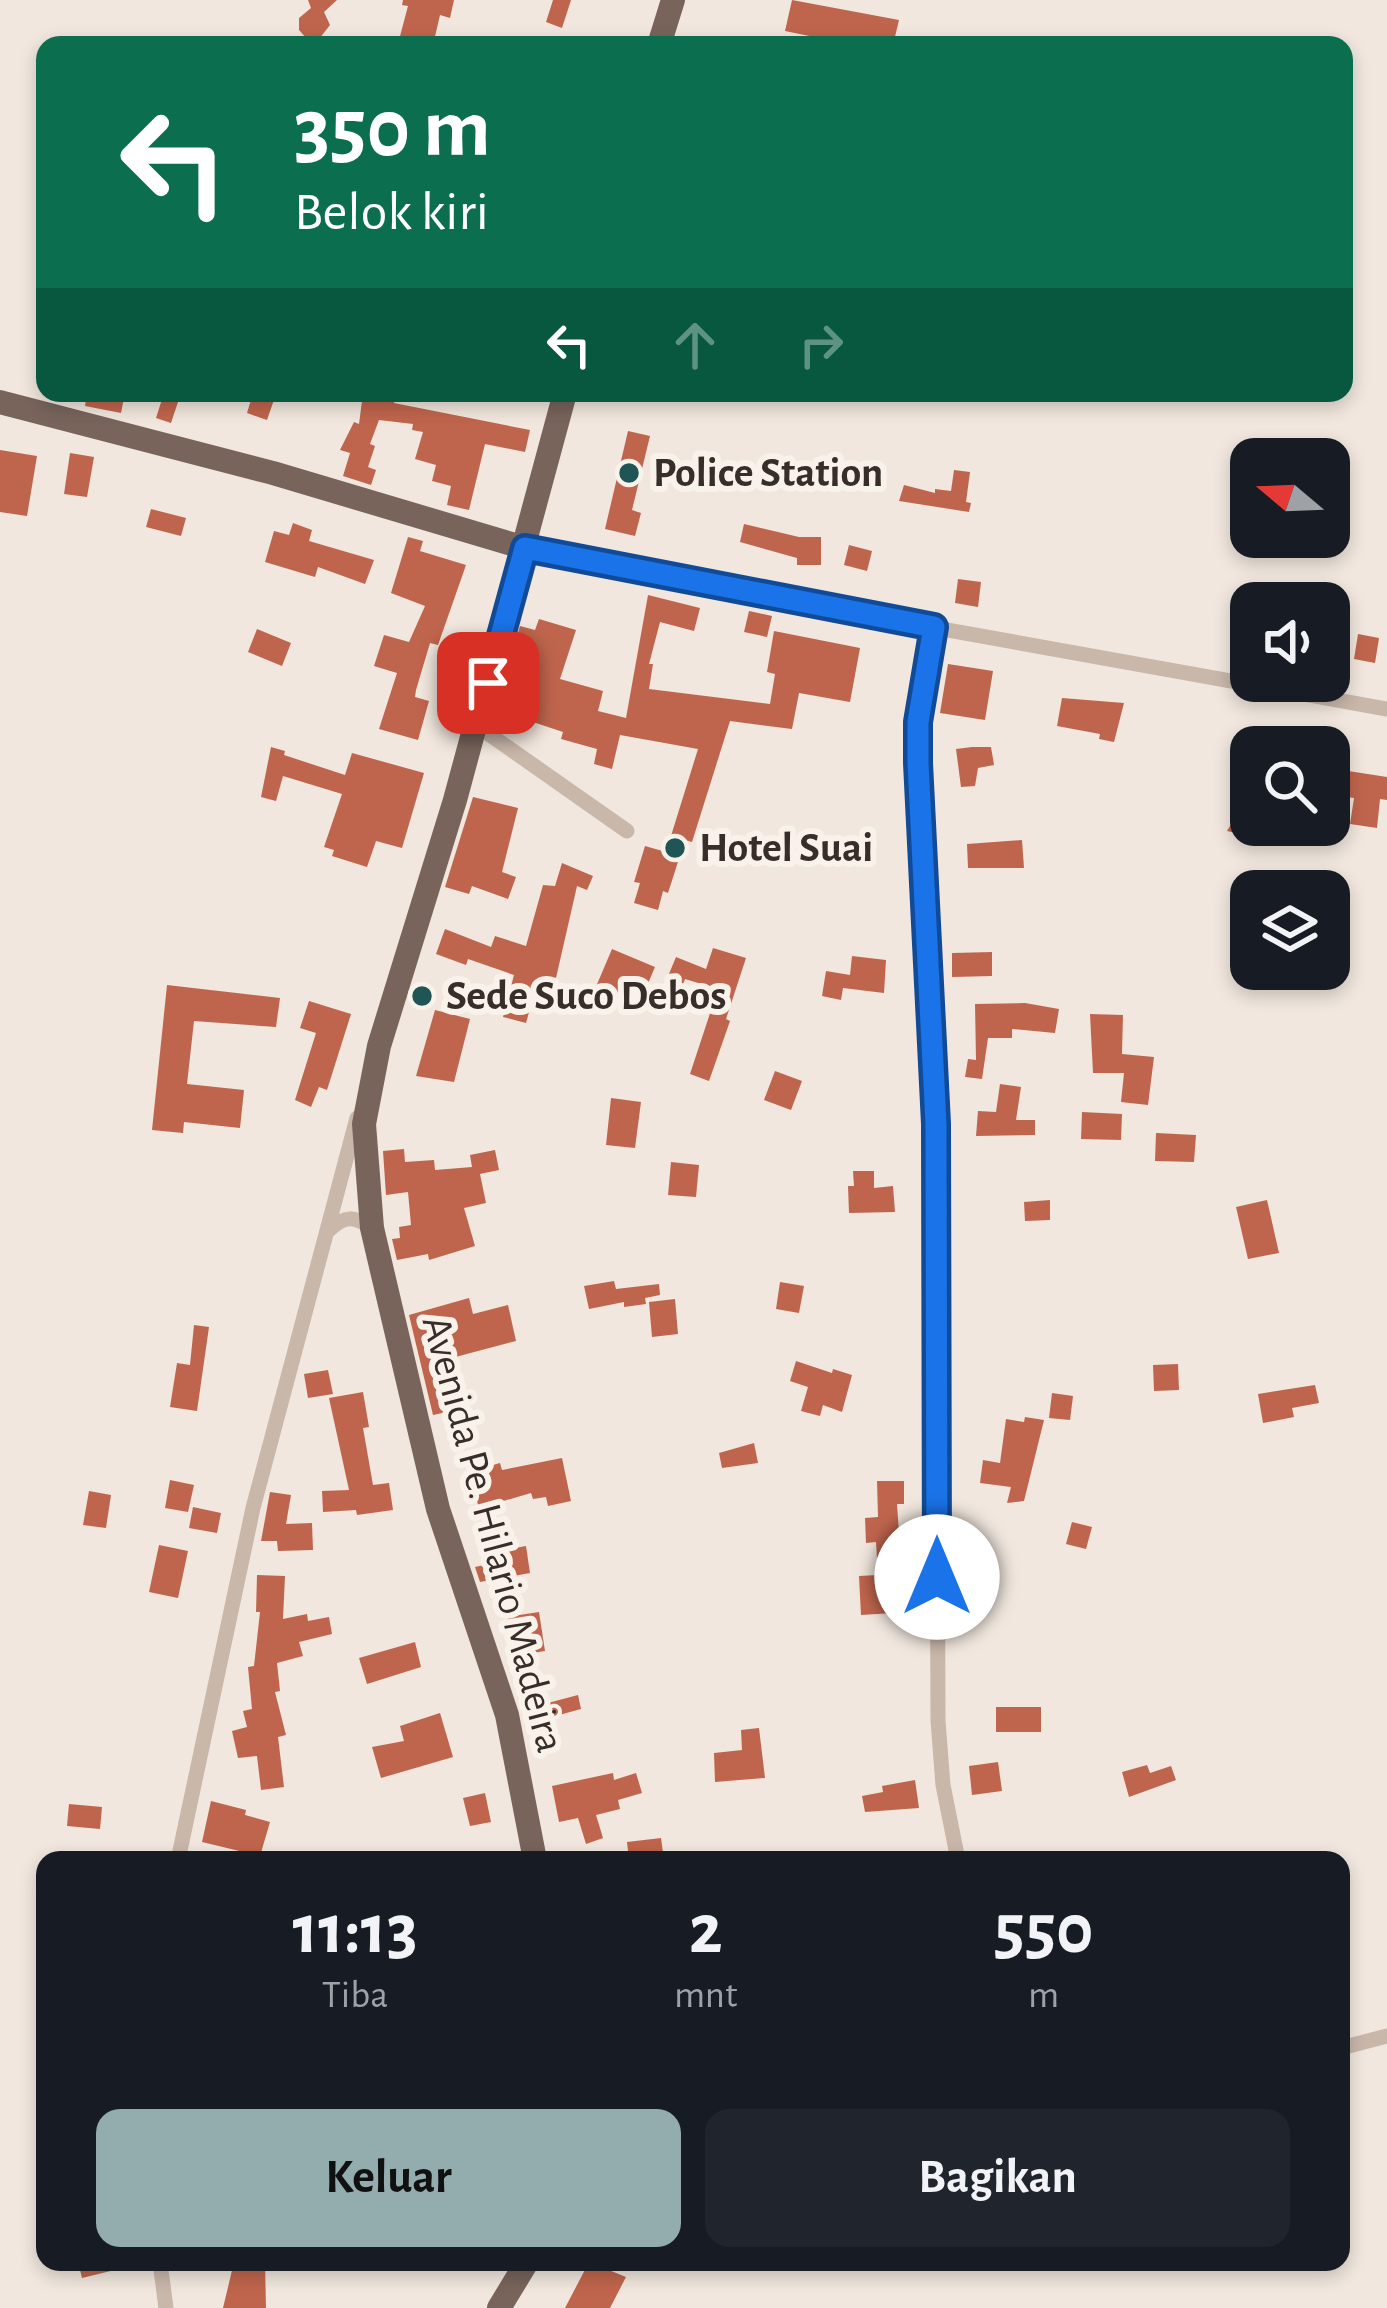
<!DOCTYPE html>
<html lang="id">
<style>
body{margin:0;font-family:"Alegreya Sans",sans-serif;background:#20242c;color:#f1f3f6;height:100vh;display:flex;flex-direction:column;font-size:45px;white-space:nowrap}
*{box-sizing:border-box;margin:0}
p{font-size:39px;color:#9ea1a6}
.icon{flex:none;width:66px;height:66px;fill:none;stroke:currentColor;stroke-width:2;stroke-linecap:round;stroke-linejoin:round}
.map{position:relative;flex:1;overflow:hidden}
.drawer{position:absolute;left:36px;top:1851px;width:1314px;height:420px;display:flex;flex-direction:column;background:#171b24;border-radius:24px;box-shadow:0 6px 18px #0003}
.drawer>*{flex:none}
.hud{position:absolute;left:36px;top:36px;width:1317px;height:366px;border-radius:24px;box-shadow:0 6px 18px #0003;background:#0b6e4f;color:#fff;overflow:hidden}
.needle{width:78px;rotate:289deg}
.buttons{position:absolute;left:1230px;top:438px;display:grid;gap:24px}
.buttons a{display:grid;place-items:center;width:120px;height:120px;border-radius:24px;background:#171b24;box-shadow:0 6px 18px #0003;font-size:60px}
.pin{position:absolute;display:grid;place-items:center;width:102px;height:102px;color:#fff;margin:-51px;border-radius:24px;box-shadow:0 6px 18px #0006}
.me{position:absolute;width:132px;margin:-66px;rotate:0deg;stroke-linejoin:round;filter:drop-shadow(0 0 9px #0008)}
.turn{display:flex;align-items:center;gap:42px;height:252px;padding:0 60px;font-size:54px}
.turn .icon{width:156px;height:156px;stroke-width:2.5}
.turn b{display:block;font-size:84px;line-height:102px}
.lanes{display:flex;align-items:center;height:114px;padding:0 60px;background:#0003;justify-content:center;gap:60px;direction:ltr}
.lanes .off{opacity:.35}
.eta{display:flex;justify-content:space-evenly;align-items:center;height:204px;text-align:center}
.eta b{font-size:72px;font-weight:700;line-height:84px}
.cta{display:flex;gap:24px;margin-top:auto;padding:24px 60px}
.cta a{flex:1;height:138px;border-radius:24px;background:#93acae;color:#111;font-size:48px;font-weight:700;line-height:138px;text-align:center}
.cta a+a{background:#20242c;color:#f1f3f6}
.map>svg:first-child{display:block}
.building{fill:#c0654d}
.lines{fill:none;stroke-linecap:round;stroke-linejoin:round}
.street{stroke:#c9b7aa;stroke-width:15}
.primary{stroke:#78645b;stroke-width:24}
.route-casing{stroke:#114b97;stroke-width:30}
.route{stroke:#1a73e8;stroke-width:21}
.poi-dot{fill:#205556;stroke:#f9f2ea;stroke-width:4.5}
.labels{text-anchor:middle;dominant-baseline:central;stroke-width:12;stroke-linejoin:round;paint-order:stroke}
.poi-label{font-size:42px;font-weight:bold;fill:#372d29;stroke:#f9f2ea;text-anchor:start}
.street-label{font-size:42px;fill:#372d29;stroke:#f9f2ea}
</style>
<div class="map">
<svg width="1387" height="2308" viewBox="0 0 1387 2308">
<rect width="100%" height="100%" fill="#f1e7de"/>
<path class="building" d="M308,0H337L324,12L330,25L319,39H307L299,30V18L311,8Z
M403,0H454L450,18L440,15L433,45L399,40L408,6L402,5Z
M553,0H571L562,28L546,22Z
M792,0L899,20L893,45H853L785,31Z
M87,393H125L121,413L85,406Z
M164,393H181L171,423L156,418Z
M253,393L275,397L267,420L247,413Z
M363,393H396L394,403L530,430L525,452L485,444L469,510L447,505L451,486L432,481L436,465L415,459L423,432L412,430L413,424L379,420L370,444L375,446L368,467L376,470L371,485L343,476L350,453L340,450L354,422L359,424Z
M628,431L650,436L632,510L641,513L635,536L605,529Z
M0,450L37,456L27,516L0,512Z
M70,453L94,457L87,497L64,494Z
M954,470L970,472L966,502L971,503L969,512L899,501L904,485L935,493V489L951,491Z
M151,509L186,518L181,536L146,527Z
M293,523L312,530L309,541L374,560L365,584L318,567L315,577L265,562L274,531L289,535Z
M744,524L799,537H821V565H797V558L740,542Z
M408,537L423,541L420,551L466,565L438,645L430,643L416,690L415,697L429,701L418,740L379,729L397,673L374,666L384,635L409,642L425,606L391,593Z
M849,545L872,551L867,571L844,565Z
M958,579L981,582L978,607L955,603Z
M648,595L700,608L694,631L660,622L649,664H653L649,689L770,704L775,674L767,672L774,631L860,648L850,702L799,693L792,729L730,721L692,842L685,840L668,893L663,891L658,910L634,903L640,883L634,882L645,846L666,852L698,749L620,735L612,769L594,764L597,749L561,739L563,732L506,713L525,653L513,649L520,626L535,630L539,619L576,630L560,679L603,691L598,711L626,718Z
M749,611L772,616L767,637L744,632Z
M257,629L291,643L282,666L248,652Z
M1358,634L1379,638L1375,663L1354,659Z
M948,664L993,671L985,720L940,713Z
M1062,698L1124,703L1114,742L1099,739L1100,734L1057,726Z
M1253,729L1305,740V747H1249Z
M271,747L285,751L284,755L345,775L352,753L424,773L402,848L376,841L367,867L332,856L334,850L324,847L342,794L283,776L276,801L261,797Z
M972,747H991L994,765L978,768L975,786L961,787L956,749Z
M1329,768L1387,777V800L1380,799L1377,828L1350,824L1354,798L1329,795Z
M473,797L518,808L502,872L516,877L508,899L472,886L469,894L445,887Z
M1236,816L1251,819V825H1276L1272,841L1227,831Z
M1022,840L1024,868H968L967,844Z
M562,863L593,876L587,890L577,886L553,991L536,987L526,1023L503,1017L514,975L468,959L466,965L436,954L445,929L491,947L495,936L526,946L543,885L555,886Z
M713,948L746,958L726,1019L730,1021L709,1081L690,1074L718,989L685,979L682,987L666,981L676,957L706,969Z
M612,949L655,967L638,1007L595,989Z
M992,952V976L952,977V953Z
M852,956L886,960L884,993L843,988L841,1000L822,996L826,971L850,975Z
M167,985L280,998L276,1027L194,1021L187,1084L244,1090L240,1128L184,1122L183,1133L152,1130Z
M309,1001L351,1014L327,1090L319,1087L311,1107L295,1100L316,1033L300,1028Z
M1025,1003L1059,1009L1055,1033L1012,1029V1038H988L982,1079L965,1077L968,1059L976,1060L975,1004Z
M435,1010L470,1019L454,1082L416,1076Z
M1090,1014L1123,1015L1122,1054L1154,1057L1148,1105L1121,1102L1124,1073H1093Z
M775,1071L802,1081L791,1110L764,1100Z
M1000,1084L1021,1087L1016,1120H1035V1135L976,1136L978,1111L996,1112Z
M611,1098L641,1102L635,1148L606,1145Z
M1082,1112L1122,1114L1121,1140L1081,1139Z
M1156,1133L1196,1135L1194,1162L1155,1161Z
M404,1149L405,1162L434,1160L435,1170L472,1167L470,1155L495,1150L499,1170L480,1174L486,1203L464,1208L475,1246L429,1260L428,1254L397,1260L392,1239L400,1238L399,1227L411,1225L408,1192L386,1195L383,1151Z
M671,1162L699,1165L696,1197L668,1195Z
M853,1171H874V1188L893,1186L895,1212L849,1213L848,1186H854Z
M1050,1200V1220L1025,1221L1024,1202Z
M1267,1200L1279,1253L1248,1259L1236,1207Z
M614,1281L616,1289L659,1284L660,1295L645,1298L646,1304L624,1307V1302L589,1309L584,1286Z
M780,1282L804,1286L799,1313L776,1309Z
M469,1298L473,1314L508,1305L516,1341L444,1360L456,1410L433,1415L409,1315Z
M675,1299L678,1334L652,1337L649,1302Z
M194,1325L209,1327L197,1411L170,1407L177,1363L190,1365Z
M796,1361L832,1373L833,1369L852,1375L842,1412L823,1405L820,1416L801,1411L808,1387L790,1381Z
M1178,1364L1179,1390L1154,1391L1153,1365Z
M328,1370L333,1394L308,1398L304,1374Z
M1315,1385L1319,1403L1292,1408L1294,1417L1263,1423L1258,1394Z
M363,1392L369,1427L363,1428L373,1485L389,1483L393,1510L357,1515L356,1510L323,1512L322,1491L349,1490L329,1398Z
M1052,1393L1073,1396L1070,1420L1049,1418Z
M1025,1417L1044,1420L1024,1501L1007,1503L1011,1487L980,1483L983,1460L1000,1463L1006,1419L1024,1422Z
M754,1443L758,1463L722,1468L719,1453Z
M562,1458L571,1501L548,1506L546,1497L533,1499L531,1493L479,1508L469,1472L500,1463L502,1470Z
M170,1480L194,1485L188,1512L165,1508Z
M877,1481H904V1504H897L902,1576L925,1579L924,1595L893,1592L894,1613L861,1615L859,1576L878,1575L876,1542L866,1543L865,1518L878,1517Z
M89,1491L111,1495L106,1528L83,1525Z
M270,1492L291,1495L286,1524L312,1523L313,1550L278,1551L277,1541H261Z
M193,1507L221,1513L217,1533L189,1528Z
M1072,1522L1092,1527L1086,1549L1066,1544Z
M159,1545L188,1551L178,1598L149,1592Z
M526,1546L530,1573L480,1582L475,1567L493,1563L492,1552Z
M257,1575L285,1576L283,1619L307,1614L308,1621L329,1617L332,1634L299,1642L303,1656L277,1663L280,1691L275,1692L286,1735L278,1737L284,1787L261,1790L257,1756L238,1758L232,1731L247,1727L243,1711L252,1709L248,1667L254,1666L260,1612H256Z
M539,1612L545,1651L514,1656L507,1617Z
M415,1642L421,1667L367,1684L359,1658Z
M578,1695L581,1709L548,1718L544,1704Z
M996,1707H1041V1732H996Z
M440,1713L453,1757L381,1778L372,1747L404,1741L400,1726Z
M759,1728L765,1778L715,1782L714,1753L742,1750L741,1730Z
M998,1762L1002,1791L972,1795L969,1766Z
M1147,1765L1150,1773L1171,1766L1176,1780L1129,1797L1122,1772Z
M613,1773L614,1780L636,1773L642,1793L618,1800L620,1809L596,1815L603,1838L586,1844L578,1818L559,1822L552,1786Z
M915,1780L919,1808L865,1812L862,1796L883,1792L882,1786Z
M485,1793L491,1822L470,1826L463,1798Z
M211,1801L246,1810L245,1815L270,1822L260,1856L202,1842Z
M69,1804L102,1807L100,1829L67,1826Z
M661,1838L664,1860H629L627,1842Z
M78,2262H122L123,2268L82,2278Z
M234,2262H265L266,2308H223Z
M589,2262L626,2277L610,2308H565Z"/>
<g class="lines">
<path class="street" d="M525,548L808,605L1387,709
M934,627L918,722V762L936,1124L938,1721L943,1785L958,1860
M476,725L627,831
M329,1230C345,1215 354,1216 372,1228
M178,1860L253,1508L357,1118
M1341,2048L1387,2036
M160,2262L166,2308"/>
<path class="primary" d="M659,45L673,0
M0,402L273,473L525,548
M535,1860L507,1715L438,1509L372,1228L364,1124L379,1046L455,800L565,393
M499,2308L527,2262"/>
</g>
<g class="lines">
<defs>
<path id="route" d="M488,683L525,548L934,627L918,722V763L936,1124L937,1577"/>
</defs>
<use href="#route" class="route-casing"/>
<use href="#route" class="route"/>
</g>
<g class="poi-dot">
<circle cx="629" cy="473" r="12"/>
<circle cx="675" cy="848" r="12"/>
<circle cx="422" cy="996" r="12"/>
</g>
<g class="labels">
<g class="poi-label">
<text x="653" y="473">Police Station</text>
<text x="699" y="848">Hotel Suai</text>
<text x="446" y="996">Sede Suco Debos</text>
</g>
<g class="street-label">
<text transform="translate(493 1534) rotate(75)">Avenida Pe. Hilario Madeira</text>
</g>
</g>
</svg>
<div class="buttons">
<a><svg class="needle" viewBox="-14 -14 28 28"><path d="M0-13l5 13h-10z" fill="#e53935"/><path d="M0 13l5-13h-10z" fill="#9ea1a6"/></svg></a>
<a><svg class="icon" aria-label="sound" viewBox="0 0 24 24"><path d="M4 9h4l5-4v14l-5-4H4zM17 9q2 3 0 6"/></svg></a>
<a><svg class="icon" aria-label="search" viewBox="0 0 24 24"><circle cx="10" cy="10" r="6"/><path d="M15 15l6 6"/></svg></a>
<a><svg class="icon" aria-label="layers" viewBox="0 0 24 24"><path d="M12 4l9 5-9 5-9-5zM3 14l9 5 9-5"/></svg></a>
</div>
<div class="pin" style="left:488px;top:683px;background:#d93025"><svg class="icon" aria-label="arrive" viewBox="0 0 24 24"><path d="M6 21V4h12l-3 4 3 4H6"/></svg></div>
<svg class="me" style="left:937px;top:1577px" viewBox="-20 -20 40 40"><circle r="19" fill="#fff"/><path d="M0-13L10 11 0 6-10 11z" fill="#1a73e8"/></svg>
<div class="hud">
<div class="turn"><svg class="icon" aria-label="left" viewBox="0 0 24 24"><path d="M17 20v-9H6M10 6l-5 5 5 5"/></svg><div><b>350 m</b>Belok kiri</div></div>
<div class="lanes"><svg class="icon" aria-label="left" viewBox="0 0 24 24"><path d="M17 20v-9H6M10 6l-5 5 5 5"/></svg><svg class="icon off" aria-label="ahead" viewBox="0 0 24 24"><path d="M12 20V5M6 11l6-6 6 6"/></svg><svg class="icon off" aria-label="right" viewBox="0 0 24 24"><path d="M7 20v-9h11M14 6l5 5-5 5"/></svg></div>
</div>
<section class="drawer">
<div class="eta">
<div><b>11:13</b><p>Tiba</p></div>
<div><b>2</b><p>mnt</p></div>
<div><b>550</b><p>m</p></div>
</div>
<div class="cta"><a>Keluar</a><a>Bagikan</a></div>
</section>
</div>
